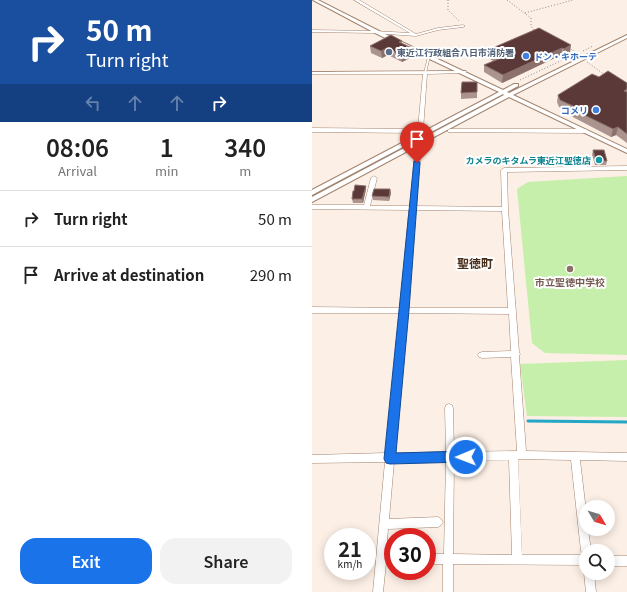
<!DOCTYPE html>
<meta charset="utf-8">
<style>
body{margin:0;font-family:Georgia,"Noto Sans JP",serif;background:#f2f2f2;color:#222;height:100vh;display:flex;flex-direction:column;font-size:15px;white-space:nowrap}
*{box-sizing:border-box;margin:0}
p{font-size:13px;color:#767676}
.icon{flex:none;width:22px;height:22px;fill:none;stroke:currentColor;stroke-width:2;stroke-linecap:round;stroke-linejoin:round}
.map{position:relative;flex:1;overflow:hidden}
.drawer{display:flex;flex-direction:column;background:#fff;width:312px}
.drawer>*{flex:none}
.guide{background:#1a4fa0;color:#fff;overflow:hidden}
.needle{width:26px;rotate:128deg}
.tools{position:absolute;left:267px;top:500px;display:grid;gap:8px}
.tools a{display:grid;place-items:center;width:36px;height:36px;border-radius:50%;background:#fff;box-shadow:0 2px 10px #0003;font-size:20px}
.speed{position:absolute;left:12px;top:528px;display:flex;gap:8px;font-size:20px;font-weight:700;text-align:center}
.speed>*{display:grid;place-content:center;width:52px;height:52px;border-radius:50%;background:#fff;box-shadow:0 2px 10px #0003;line-height:1}
.speed small{font-size:10px;font-weight:400}
.speed .limit{border:6px solid #d22;background:#fff;color:#111}
.pin{position:absolute;display:grid;place-items:center;width:34px;height:34px;color:#fff;margin:-41px -17px;border-radius:50% 50% 50% 0;rotate:-45deg;box-shadow:0 0 4px #0007}
.pin .icon{rotate:45deg}
.me{position:absolute;width:44px;margin:-22px;rotate:269deg;stroke-linejoin:round;filter:drop-shadow(0 0 3px #0008)}
.turn{display:flex;align-items:center;gap:14px;height:84px;padding:0 20px;font-size:18px}
.turn .icon{width:52px;height:52px;stroke-width:2.5}
.turn b{display:block;font-size:28px;line-height:34px}
.lanes{display:flex;align-items:center;height:38px;padding:0 20px;background:#0003;justify-content:center;gap:20px;direction:ltr}
.lanes .off{opacity:.35}
.eta{display:flex;justify-content:space-evenly;align-items:center;height:68px;text-align:center}
.eta b{font-size:24px;font-weight:600;line-height:28px}
.button{display:flex;gap:8px;margin-top:auto;padding:8px 20px}
.button a{flex:1;height:46px;border-radius:16px;background:#1a73e8;color:#fff;font-size:16px;font-weight:600;line-height:46px;text-align:center}
.button a+a{background:#f2f2f2;color:#222}
ul{padding:0;list-style:none}
li{display:flex;align-items:center;gap:12px;height:56px;padding:0 20px;border-top:1px solid #e0e0e0}
li div{flex:1}
li b{display:block;font-size:15px}
li em{font-style:normal}
main{display:flex;flex:1;min-height:0}
.map>svg:first-child{display:block}
.green{fill:#c5efaa}
.lines{fill:none;stroke-linecap:round;stroke-linejoin:round}
.stream{stroke:#24a6c6;stroke-width:3}
.service-casing{stroke:#a3846f;stroke-width:3}
.minor-casing{stroke:#a3846f;stroke-width:1}
.tertiary-casing{stroke:#a3846f;stroke-width:2}
.path{stroke:#968980;stroke-width:1;stroke-dasharray:1 2;stroke-linecap:butt}
.service{stroke:#fff;stroke-width:2}
.minor{fill:#fff;fill-rule:evenodd}
.tertiary{fill:#fff;fill-rule:evenodd}
.wall{fill:#ab948e}
.shaded-wall{fill:#8b706c}
.building{fill:#5a3938;stroke:#8b706c}
.route{fill:#1a73e8;stroke:#114b97}
.service-dot{fill:#5c6f8a;stroke:#fff;stroke-width:1.5}
.shop-dot{fill:#3f7fe0;stroke:#fff;stroke-width:1.5}
.culture-dot{fill:#0f9aa8;stroke:#fff;stroke-width:1.5}
.education-dot{fill:#8d6e63;stroke:#fff;stroke-width:1.5}
.labels{text-anchor:middle;dominant-baseline:central;stroke-width:4;stroke-linejoin:round;paint-order:stroke}
.far-service-label{font-size:9px;font-weight:bold;fill:#4e5e75;stroke:#fff;text-anchor:start}
.far-shop-label{font-size:9px;font-weight:bold;fill:#366cbe;stroke:#fff;text-anchor:start}
.far-culture-label{font-size:9px;font-weight:bold;fill:#0d838f;stroke:#fff;text-anchor:end}
.education-label{font-size:10px;font-weight:bold;fill:#785e54;stroke:#fff}
.quarter-label{font-size:12px;font-weight:bold;fill:#472d1a;stroke:#fff}
</style>
<main>
<section class="drawer">
<div class="guide">
<div class="turn"><svg class="icon" aria-label="right" viewBox="0 0 24 24"><path d="M7 20v-9h11M14 6l5 5-5 5"/></svg><div><b>50 m</b>Turn right</div></div>
<div class="lanes"><svg class="icon off" aria-label="left" viewBox="0 0 24 24"><path d="M17 20v-9H6M10 6l-5 5 5 5"/></svg><svg class="icon off" aria-label="ahead" viewBox="0 0 24 24"><path d="M12 20V5M6 11l6-6 6 6"/></svg><svg class="icon off" aria-label="ahead" viewBox="0 0 24 24"><path d="M12 20V5M6 11l6-6 6 6"/></svg><svg class="icon" aria-label="right" viewBox="0 0 24 24"><path d="M7 20v-9h11M14 6l5 5-5 5"/></svg></div>
</div>
<div class="eta">
<div><b>08:06</b><p>Arrival</p></div>
<div><b>1</b><p>min</p></div>
<div><b>340</b><p>m</p></div>
</div>
<ul>
<li><svg class="icon" aria-label="right" viewBox="0 0 24 24"><path d="M7 20v-9h11M14 6l5 5-5 5"/></svg><div><b>Turn right</b></div><em>50 m</em></li>
<li><svg class="icon" aria-label="arrive" viewBox="0 0 24 24"><path d="M6 21V4h12l-3 4 3 4H6"/></svg><div><b>Arrive at destination</b></div><em>290 m</em></li>
</ul>
<div class="button"><a>Exit</a><a>Share</a></div>
</section>
<div class="map">
<svg width="315" height="592" viewBox="0 0 315 592">
<rect width="100%" height="100%" fill="#fcefe5"/>
<path class="green" d="M315,176V355L233,353L220,343L205,189L216,182Z
M315,360V417L215,416L208,364Z"/>
<g class="lines">
<path class="stream" d="M216,421L315,422"/>
<defs>
<path id="service" d="M255,49L272,57
M113,73L117,56"/>
<path id="minor" d="M42,0H47L104,34L126,28L151,25L153,26L151,27L126,30L104,36L61,33L0,32V30L61,31L98,33Z
M154,71V72L152,73L115,74L111,130L119,136V138H115L107,133L0,132V128L106,129L111,74H0V72Z
M138,129H273L276,131L273,133L136,132V130Z
M102,143L109,148L104,206L190,207L189,170L192,168L315,166V170L195,172L196,209L207,352L208,354L207,356L214,451L315,453V461L268,460L274,511V529H276L279,551H274V565L141,564V592H131V564H115V554H132L134,461L82,462L77,519L126,517L129,519L131,522L129,525L126,527L76,529L74,553H81V563H74L71,592H61L73,462L0,463V455L74,453L88,313H0V307L88,308L97,210L0,209V205H52L59,178L62,176L65,178L58,206H98L103,149L99,145ZM103,210L190,211L196,308H95ZM95,313L197,314L199,351L170,352L167,353L166,355L167,357L170,358L199,357L205,451L142,452L141,408L140,405L137,404L134,405L133,408L134,452L83,453ZM206,459L259,460L269,551L272,555H210ZM197,460L200,555L141,554L142,461Z
M296,556H315V566H296Z
M273,569L274,573H282L284,592H274L272,573Z"/>
<path id="tertiary" d="M1,0H6L69,32L191,90L202,84H206V86L195,92L197,93L315,35V38L201,95L315,149V153L197,97L0,202V197L192,95L191,94L0,195V190L187,92L65,34Z"/>
</defs>
<use href="#service" class="service-casing"/>
<use href="#minor" class="minor-casing"/>
<use href="#tertiary" class="tertiary-casing"/>
<path class="path" d="M136,0V10L147,21
M195,0L219,18V26L222,30
M213,13L261,0
M271,51L281,46
M275,62L293,75
M208,80L259,56"/>
<use href="#service" class="service"/>
<use href="#minor" class="minor"/>
<use href="#tertiary" class="tertiary"/>
</g>
<path class="wall" d="M227,28L258,53L251,56L249,55L190,83L172,72V65L181,61L176,58V50Z
M90,41V43L102,49V56L90,62L76,55L70,58L59,53L58,46Z
M287,77L315,83V143L304,135L299,137L257,115V112L247,107L245,102L246,95Z
M165,82V98L149,99V93Z
M281,150L295,161L294,165H283L280,155Z
M54,189L51,203H41L40,199Z
M78,189L79,193L77,201L61,200L60,196Z"/>
<path class="shaded-wall" d="M259,45L258,53L251,56L252,49Z
M75,48L76,55L70,58L69,51Z
M250,48L249,55L190,83L191,75Z
M102,49V56L90,62L89,55Z
M306,127L304,135L299,137L301,129Z
M54,186V189L51,203L50,199Z
M78,189L79,193L77,201V197Z"/>
<path class="building" d="M227,28L259,45L252,49L250,48L191,75L172,65L189,58L176,50Z
M79,35L90,41L87,42L102,49L89,55L75,48L69,51L58,46Z
M296,71L315,83V89L312,91L315,92V134L306,127L301,129L258,108L261,106L248,100L246,95L280,74L287,77Z
M150,82H165V92L149,93Z
M281,150H292L295,161H284Z
M43,185L54,186L50,199H40L41,191H42Z
M62,189H78L77,197L60,196Z"/>
<path class="route" d="M102,161H107L108,163L97,310L84,453L154,451L158,453L160,457L158,461L154,462L78,464L74,463L72,459Z"/>
<circle class="service-dot" cx="77" cy="52" r="4"/>
<g class="shop-dot">
<circle cx="214" cy="56" r="4"/>
<circle cx="284" cy="110" r="4"/>
</g>
<circle class="culture-dot" cx="287" cy="160" r="4"/>
<circle class="education-dot" cx="258" cy="269" r="4"/>
<g class="labels">
<g class="far-service-label">
<text x="85" y="52">東近江行政組合八日市消防署</text>
</g>
<g class="far-shop-label">
<text x="222" y="56">ドン・キホーテ</text>
<text x="276" y="110" text-anchor="end">コメリ</text>
</g>
<g class="far-culture-label">
<text x="279" y="160">カメラのキタムラ東近江聖徳店</text>
</g>
<g class="education-label">
<text x="258" y="281">市立聖徳中学校</text>
</g>
<g class="quarter-label">
<text x="163" y="262">聖徳町</text>
</g>
</g>
</svg>
<div class="tools">
<a><svg class="needle" viewBox="-14 -14 28 28"><path d="M0-13l5 13h-10z" fill="#e53935"/><path d="M0 13l5-13h-10z" fill="#767676"/></svg></a>
<a><svg class="icon" aria-label="search" viewBox="0 0 24 24"><circle cx="10" cy="10" r="6"/><path d="M15 15l6 6"/></svg></a>
</div>
<div class="speed"><div>21<small>km/h</small></div><div class="limit">30</div></div>
<div class="pin" style="left:105px;top:163px;background:#d93025"><svg class="icon" aria-label="arrive" viewBox="0 0 24 24"><path d="M6 21V4h12l-3 4 3 4H6"/></svg></div>
<svg class="me" style="left:154px;top:457px" viewBox="-20 -20 40 40"><circle r="17" fill="#1a73e8" stroke="#fff" stroke-width="3"/><path d="M0-11L8 9 0 5-8 9z" fill="#fff"/></svg>
</div>
</main>
